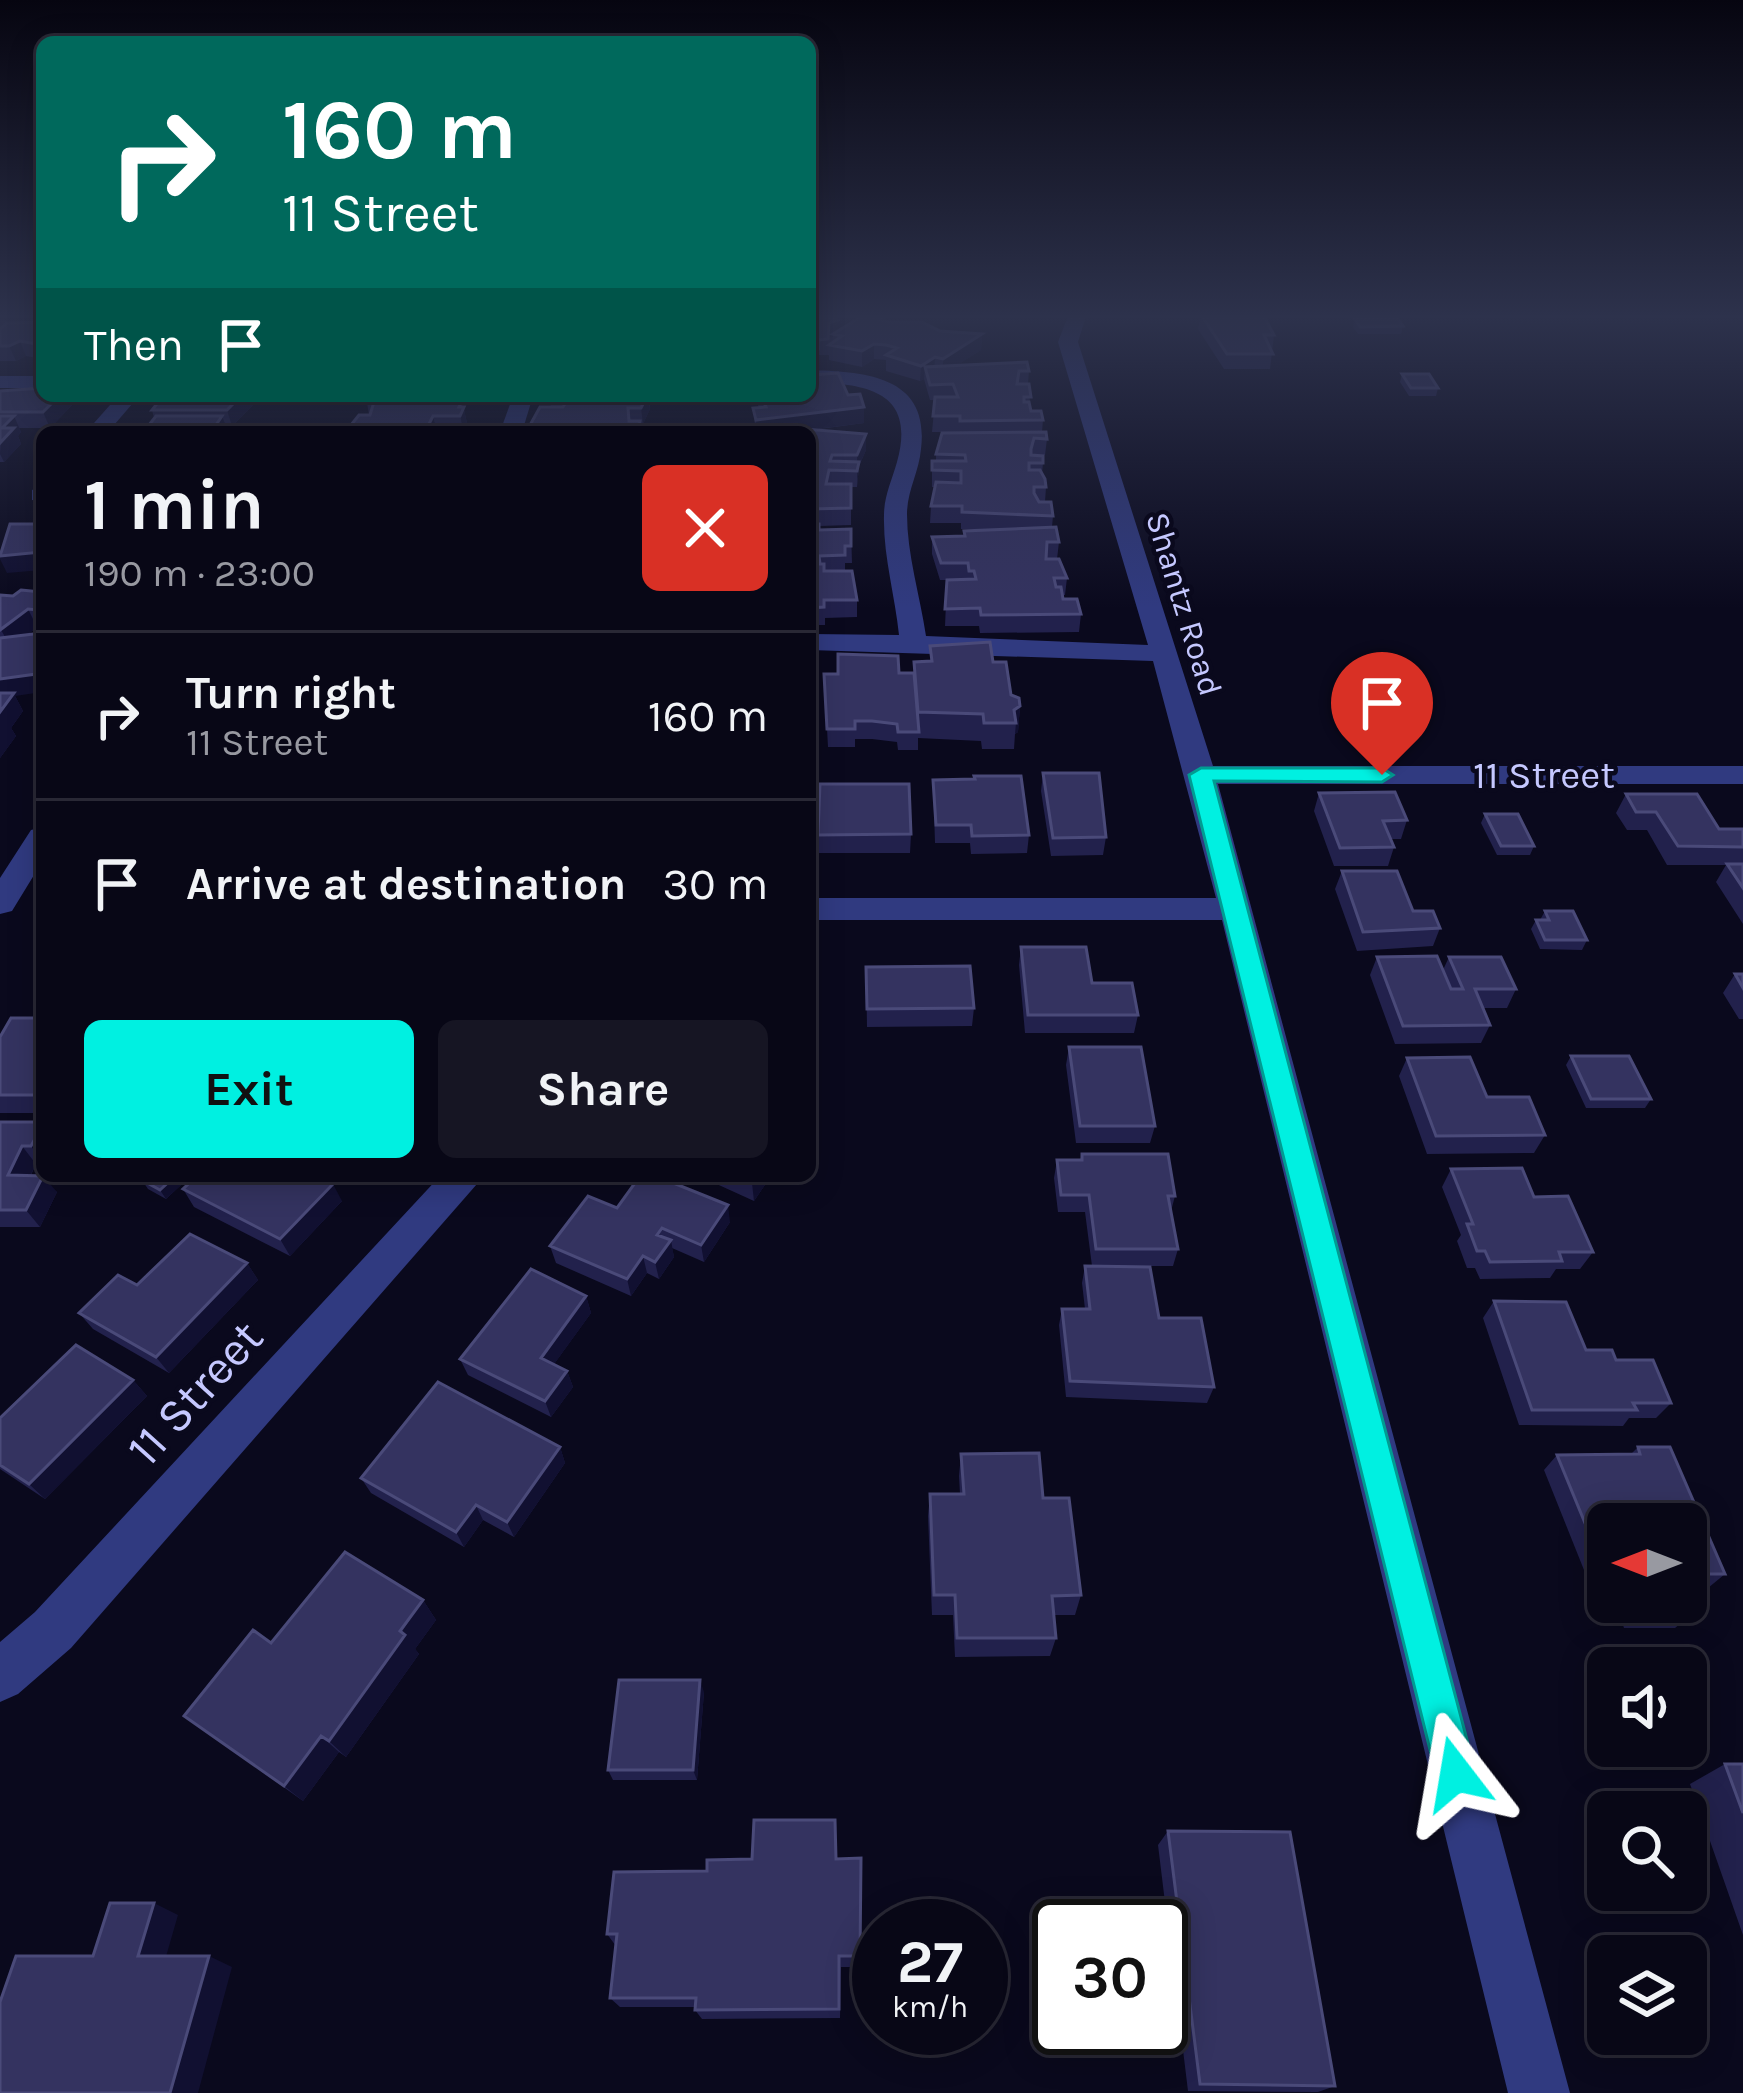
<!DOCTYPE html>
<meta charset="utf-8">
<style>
body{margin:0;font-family:Karla,sans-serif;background:#161523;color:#f1f3f6;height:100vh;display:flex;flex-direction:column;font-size:45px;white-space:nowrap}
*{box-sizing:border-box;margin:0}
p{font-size:39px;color:#9899a1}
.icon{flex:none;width:66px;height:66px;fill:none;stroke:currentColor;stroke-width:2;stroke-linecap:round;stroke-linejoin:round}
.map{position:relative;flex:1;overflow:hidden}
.sheet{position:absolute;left:36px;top:426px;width:780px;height:756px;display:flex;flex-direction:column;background:#080716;border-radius:18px;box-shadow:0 6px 30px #0003,0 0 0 3px #292835}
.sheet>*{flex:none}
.guide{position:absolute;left:36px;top:36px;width:780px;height:366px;border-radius:18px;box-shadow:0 6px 30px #0003,0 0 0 3px #292835;background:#00695c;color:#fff;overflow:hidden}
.needle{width:78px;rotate:270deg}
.controls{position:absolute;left:1587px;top:1503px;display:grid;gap:24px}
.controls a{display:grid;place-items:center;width:120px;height:120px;border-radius:18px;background:#080716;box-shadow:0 6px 30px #0003,0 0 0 3px #292835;font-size:60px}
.speed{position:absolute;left:852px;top:1899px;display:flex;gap:24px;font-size:60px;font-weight:700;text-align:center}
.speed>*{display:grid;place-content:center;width:156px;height:156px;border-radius:50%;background:#080716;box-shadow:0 6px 30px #0003,0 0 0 3px #292835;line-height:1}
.speed small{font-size:30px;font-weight:400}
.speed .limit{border:6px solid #111;border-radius:18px;background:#fff;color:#111}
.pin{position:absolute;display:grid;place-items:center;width:102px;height:102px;color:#fff;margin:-123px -51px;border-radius:50% 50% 50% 0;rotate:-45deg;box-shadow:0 0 12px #0007}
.pin .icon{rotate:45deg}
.me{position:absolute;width:132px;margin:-66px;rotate:346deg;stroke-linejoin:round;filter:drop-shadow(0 0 9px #0008)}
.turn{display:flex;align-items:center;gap:42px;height:252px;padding:0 48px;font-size:54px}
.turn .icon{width:156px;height:156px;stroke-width:2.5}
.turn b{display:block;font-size:84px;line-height:102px}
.then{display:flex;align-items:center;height:114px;padding:0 48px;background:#0003;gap:24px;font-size:45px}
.round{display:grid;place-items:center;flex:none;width:126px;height:126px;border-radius:18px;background:#161523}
.head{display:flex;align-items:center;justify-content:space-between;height:204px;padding:0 48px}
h1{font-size:72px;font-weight:700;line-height:90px}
.primary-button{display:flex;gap:24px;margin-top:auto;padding:24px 48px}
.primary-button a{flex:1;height:138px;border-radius:18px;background:#00f0e1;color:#111;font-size:48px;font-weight:700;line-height:138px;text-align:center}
.primary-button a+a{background:#161523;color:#f1f3f6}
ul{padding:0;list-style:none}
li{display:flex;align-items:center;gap:36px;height:168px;padding:0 48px;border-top:3px solid #292835}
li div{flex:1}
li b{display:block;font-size:45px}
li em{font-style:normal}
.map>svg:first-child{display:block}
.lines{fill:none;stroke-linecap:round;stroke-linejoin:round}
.minor{fill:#303a80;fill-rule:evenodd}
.wall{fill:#22214c}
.shaded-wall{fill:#111031}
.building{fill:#343360;stroke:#4a4a79;stroke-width:3}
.route{fill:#00f0e1;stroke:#009c92;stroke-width:3}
.labels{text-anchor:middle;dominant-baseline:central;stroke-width:9;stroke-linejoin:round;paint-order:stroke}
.far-street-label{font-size:33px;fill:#c5c8ff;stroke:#0a091d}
.street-label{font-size:39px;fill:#c5c8ff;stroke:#0a091d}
.near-street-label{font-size:48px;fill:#c5c8ff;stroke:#0a091d}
</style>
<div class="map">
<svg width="1743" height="2093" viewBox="0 0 1743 2093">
<rect width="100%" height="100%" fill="#0a091d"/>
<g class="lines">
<path class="minor" d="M1068,316H1086L1078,342L1213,766H1743V784H1218L1570,2093H1508L1222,920H810V898H1216L1153,661L810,650V634L899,635C895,595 883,556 884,515C884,496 892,480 897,462C917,390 865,384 810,382V370C864,372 930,375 921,449C919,472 907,491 907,514C907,555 920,595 926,636L1148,645L1058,342Z
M0,376H42V388H0Z
M118,396H139L108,432H86Z
M513,396H533L522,432H500Z
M42,486V501L32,500V490Z
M42,827V862L12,911L0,914V878L31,830Z
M440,1176H484L71,1648L18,1694L0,1702V1642L35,1612Z"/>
</g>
<path class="wall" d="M810,316L837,320V331L885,316V321L940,331L982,334L981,350L957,365L1029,371L1028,384L1031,411L1043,420L1042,432L1047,439L1045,455H1032L1043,463L1042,474L1046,487L1045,502L1053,516L1052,527L1059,542L1057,559L1067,578L1065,595H1063V599L1081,614L1079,632L980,633L979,626H945L947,580H940L932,554V537H964V531L981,530L961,529V523H930L931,506L935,487H932V461H936V454L959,432H932L935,400H930L924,379L920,381L886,371V360L874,359L862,367L829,360V346V355H818V365L810,364Z
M1201,316H1264L1274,335L1270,369H1224L1198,329Z
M0,317L9,323L42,322V359L26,356L16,361H0Z
M1355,319L1403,326L1401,334H1358L1353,327Z
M1402,374L1438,388L1436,396H1409L1400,382Z
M812,375L848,395L864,423L812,430L866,450L859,466L857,487H851V525L819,526V530L851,529L852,563H845V571L857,600V617L825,618V625H810V432L755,425L753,408L759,407L754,399L744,400L743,396H810Z
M0,391L75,402L50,428H19L21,432L18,436L21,444L4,462H0Z
M163,396H259V399L232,426H227L229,432H129L150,429L149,425L154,418L152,410Z
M366,396H478L476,405H463L467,423L463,432H348L347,430L369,415Z
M549,396H651H649L650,409L643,424H641L642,432H530L529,427L551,407Z
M42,592V627H37L27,635L15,696L23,711L11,728L16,736L0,758V595L13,596Z
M930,646L1011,695L1020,706L1018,732L1015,734L1014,749H982L981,741L918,738V750H898L897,742L872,739H855V747H828L824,674L914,673V662H930Z
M1043,773L1106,837L1103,855L1051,856L1041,791Z
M974,779L1029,835L1027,853L971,854L970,843H935L933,780Z
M1319,793L1407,820L1401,839H1391L1394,847L1388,866H1334L1314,811Z
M1626,794L1719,829H1743V924L1716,882L1726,865H1667L1647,830H1627L1616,813Z
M1485,814L1534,846L1530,855H1497L1481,823Z
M911,834L910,853H819L818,835Z
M1342,871L1440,928L1433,946L1357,951L1335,889Z
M1545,911L1587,940L1582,950L1540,949L1531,929L1536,920H1540Z
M1021,947L1092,983L1138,1015L1134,1033H1025L1019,965Z
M1377,957L1443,970L1449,957L1516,989L1507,1008H1483L1490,1025L1481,1043L1395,1044L1370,975Z
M866,967L974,1008L972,1026L867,1027Z
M1735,974H1743V1019H1739L1723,993Z
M42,1018V1113H0V1037Z
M1069,1047L1155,1126L1150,1143H1076L1066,1065Z
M1571,1056L1651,1099L1645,1108H1586L1566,1065Z
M1407,1058L1487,1097L1545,1135L1534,1153L1427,1154L1399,1076Z
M0,1122H42V1164H36L31,1175L57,1192L40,1227H0Z
M1082,1154L1175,1196L1171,1211L1178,1249L1173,1266H1092L1085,1212H1058L1054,1178L1057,1160H1080Z
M1451,1169L1534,1197L1593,1252L1580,1269H1556L1550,1278L1480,1279L1475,1268H1467L1457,1241L1461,1235L1442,1187Z
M699,1176H771L754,1201Z
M142,1180L181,1185L166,1199L148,1189Z
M183,1189L342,1201L290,1256L194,1207Z
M617,1208L730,1222L704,1262L672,1248L674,1257L659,1279L647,1273L631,1296L556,1263L550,1246Z
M247,1263L258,1280L169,1373L93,1329L79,1313L137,1285Z
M1085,1266L1159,1318L1214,1387L1207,1403L1066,1397L1059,1325L1062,1309H1085L1082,1283Z
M586,1296L591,1313L554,1364L567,1371L573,1387L551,1417L468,1375L460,1359Z
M1494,1301L1586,1350L1616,1360L1671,1403L1656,1418H1629L1623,1426L1519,1425L1483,1318Z
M133,1380L147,1396L45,1499L0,1469V1418Z
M560,1447L565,1463L514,1537L483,1520L464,1547L371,1493L361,1478Z
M1638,1447L1725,1574L1708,1588H1695L1686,1595V1524H1608V1600H1596L1544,1470L1557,1455L1631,1454Z
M961,1454L1043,1498L1081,1595L1075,1615H1054L1056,1638L1050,1656L955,1657L953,1615H932L928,1516L930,1494H960L959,1476Z
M423,1600L436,1620L415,1649L419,1654L346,1757L339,1752L303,1801L184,1716L271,1643Z
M1615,1602H1686L1692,1614L1675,1628H1624Z
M704,1692L697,1780H613L608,1770Z
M1725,1764H1743V1935L1690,1784Z
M835,1820L837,1859L861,1858V1967H841L840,2018L702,2019L695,2010L696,2007H620L610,1998L616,1946L607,1934L707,1871L752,1859Z
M1168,1831L1335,2086L1318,2092L1188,2091L1158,1845Z"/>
<path class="shaded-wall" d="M837,320V335L833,334V337L829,338V355V323Z
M982,334L981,350L943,374V359Z
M42,338V357L36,344Z
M20,341L26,356L16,361L9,346Z
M874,344V359L862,367V351Z
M935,357L934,372L925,367L924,379L920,381L921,366Z
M59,396H72L75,402L50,428L43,412Z
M241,396H259V399L232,426L227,410Z
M647,396L650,409L643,424L641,408Z
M462,401L467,423L463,432L459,407Z
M864,407V423L792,432H757L756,420Z
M14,416L21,432L18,436L21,444L4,462L0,454L2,428Z
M222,416L226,426L229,432H218L216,425Z
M433,416L437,432L426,430Z
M866,434V450L859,466L857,487V455Z
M42,552V570L7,573L0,559V556Z
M28,609L37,627L11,647L1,630Z
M42,665V692L15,696L23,711L11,728L16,736L0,758V679Z
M1020,706L1018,732L1015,734L1016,723L1014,710Z
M817,1012V1030L810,1040V1020Z
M37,1090L42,1097V1107L34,1095Z
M42,1126V1161L31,1146Z
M22,1146L36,1164L22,1192L8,1175Z
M43,1176L57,1192L40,1227L26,1210Z
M176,1176L181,1185L166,1199L160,1190Z
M757,1176H771L754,1201L752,1183Z
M333,1184L342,1201L290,1256L280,1239Z
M728,1205L730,1222L704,1262L701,1245Z
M671,1240L674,1257L659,1279L655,1262Z
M643,1256L647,1273L631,1296L627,1279Z
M247,1263L258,1280L169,1373L156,1357Z
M586,1296L591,1313L547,1374L541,1358Z
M567,1371L573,1387L551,1417L545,1401Z
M133,1380L147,1396L45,1499L29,1484Z
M560,1447L565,1463L514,1537L507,1522Z
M476,1505L483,1520L464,1547L456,1532Z
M423,1600L436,1620L415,1649L419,1654L346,1757L329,1741Z
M700,1680L704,1692L697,1780L693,1770Z
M321,1736L339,1752L303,1801L284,1786Z
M154,1903L178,1915L163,1967L138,1956Z
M209,1956L232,1967L198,2093H170Z"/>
<path class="building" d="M810,316H831V318L837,320L829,323L828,339L818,340V349H810Z
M862,316H884L880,320L888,322H922L940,331L982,334L943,359L935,357L921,366L886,355L897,348L886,345L874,344L862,351L829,345L842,336L833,334Z
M1202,316H1264L1274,335H1264L1273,354H1227Z
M1355,319H1398L1403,326L1360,327Z
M42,322V338L36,344L20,341L9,346H0V329L7,323Z
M1027,362L1029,371H1019L1017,384H1029L1031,397H1024V402H1029L1031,411H1041L1043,420L960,421V416H933L935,397H958L953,384L930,385L925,367Z
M810,371L812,375L838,373L848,395L860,394L864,407L756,420L753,408L766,407L761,396H810Z
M1402,374H1429L1438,388H1411Z
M42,388V396H59L43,412H0V391Z
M163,396H241L227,410H152Z
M366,396H443L440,401H462L459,407H464L460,416H433L426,430H449V432H357L358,430H347L359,415H370L374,402H366Z
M570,396H647L641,408H628L629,421H640L638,430L593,432L529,427L540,407H563Z
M0,416H14L2,428H14L0,443Z
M156,416H222L216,425H226L221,432H129L131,429H152L156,425H149Z
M755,425L866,434L857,455H832L830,461L859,462L857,471L829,470L826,484H851V508L810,509V432H753Z
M1046,432L1047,439L1034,438L1031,449V455L1043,456V463H1029V470H1040L1045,479L1046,487H1034V493L1039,502H1051L1053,516L962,512V506H931L936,482L961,483V471L932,470V461H966L965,455L936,454L942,433Z
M10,524H42V552L0,556Z
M810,524H819V530L851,529V546H845V555L819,556L820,564H824V571H852L857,600H824V607L810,608Z
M1056,527L1059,542H1047L1046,559H1059L1067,578H1054L1056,587H1061L1063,599H1077L1081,614L981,615L980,608L945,609L947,580L976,579L974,571H969L968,563H941L932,537L965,536L964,531Z
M21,590L42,592V608L39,610L28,609L0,630V595L13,596Z
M42,633V665L36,674L0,679V638Z
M990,642L993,662H1006L1011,695L1019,698L1020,706L1014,710L1016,723H984L983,714L918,712L914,662L932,661L930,646Z
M838,654L898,656L899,673H914L919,732H898L897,724L872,721H855V729H827L824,674H838Z
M0,693H14L0,712Z
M1043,773H1099L1106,837L1053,838Z
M974,776H1021L1029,835L972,836L971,825H936L933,780L975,779Z
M820,784H909L911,834L818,835Z
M1395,792L1407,820L1383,821L1394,847L1340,848L1319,793Z
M1626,794H1697L1719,829H1743V847L1678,846L1656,812H1636Z
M1485,814H1518L1534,846H1501Z
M1727,864H1743V888Z
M1342,871H1397L1413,911H1433L1440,928L1363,932Z
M1545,911H1573L1587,940H1545L1536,920H1549Z
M1021,947H1086L1092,983H1132L1138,1015H1028Z
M1437,956L1451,989H1463L1449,957H1501L1516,989H1475L1490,1025L1403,1026L1377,957Z
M970,966L974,1008L867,1009L866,967Z
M1735,974H1743V988Z
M11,1018H42V1090H37L34,1095H0V1037Z
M1069,1047H1141L1155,1126H1080Z
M1571,1056H1629L1651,1099H1591Z
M1470,1057L1487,1097H1529L1545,1135L1436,1136L1407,1058Z
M0,1122H42V1126L31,1146H22L8,1175L43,1176L26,1210H0Z
M1082,1154H1168L1175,1196H1168L1178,1249H1096L1089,1195H1061L1057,1160H1082Z
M1522,1168L1534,1197L1568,1196L1593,1252H1559L1562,1261L1490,1262L1485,1251H1477L1467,1224H1473L1451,1169Z
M147,1176H175L160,1190L142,1180Z
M197,1176H317L333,1184L280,1239L183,1189Z
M640,1176H656L728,1205L701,1245L662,1228L657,1235L671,1240L655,1262L643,1256L627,1279L550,1246L588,1196L617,1208Z
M735,1176H757L752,1183Z
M190,1234L247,1263L156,1357L79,1313L118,1275L137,1285Z
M1085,1266L1150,1267L1159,1318H1201L1214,1387L1070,1381L1062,1309H1090Z
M531,1269L586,1296L541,1358L567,1371L545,1401L460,1359Z
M1494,1301L1566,1302L1586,1350H1612L1616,1360H1653L1671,1403H1633L1637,1410H1532Z
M76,1345L133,1380L29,1484L0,1465V1418Z
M438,1382L560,1447L507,1522L476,1505L456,1532L361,1478Z
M1638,1447H1670L1725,1574H1692L1697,1586H1686V1524H1608V1579L1557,1455L1640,1454Z
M1039,1453L1043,1498H1069L1081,1595L1052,1596L1056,1638H957L955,1595H934L930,1494H964L961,1454Z
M345,1552L423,1600L400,1631L405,1635L329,1741L321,1736L284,1786L184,1716L253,1630L271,1643Z
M1686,1600L1692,1614H1640L1635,1602H1686Z
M619,1680H700L693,1770H608Z
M1725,1764H1743V1813Z
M754,1820H835L836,1859L861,1858L860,1956H839V2009L695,2010L696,1998H610L617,1934H607L614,1872L707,1871V1860L752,1859Z
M1168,1831L1290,1832L1335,2086L1200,2084Z
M110,1903H154L138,1956H209L170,2093H0V2002L16,1956H93Z"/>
<linearGradient id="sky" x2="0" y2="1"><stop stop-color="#060510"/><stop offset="0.52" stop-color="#2d324c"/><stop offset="1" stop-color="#2d324c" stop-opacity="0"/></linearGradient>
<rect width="1743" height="609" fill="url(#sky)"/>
<path class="route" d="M1201,768H1382L1393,775L1382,782L1214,781L1476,1774L1471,1789L1456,1794L1442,1789L1436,1774L1189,775Z"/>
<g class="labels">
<g class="far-street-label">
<text transform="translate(1184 604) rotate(73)">Shantz Road</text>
</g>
<g class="street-label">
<text x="1544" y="775">11 Street</text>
</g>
<g class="near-street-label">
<text transform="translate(195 1393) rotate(-48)">11 Street</text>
</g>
</g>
</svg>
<div class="controls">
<a><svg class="needle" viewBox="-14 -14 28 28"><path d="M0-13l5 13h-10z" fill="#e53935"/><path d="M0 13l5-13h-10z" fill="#9899a1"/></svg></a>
<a><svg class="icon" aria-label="sound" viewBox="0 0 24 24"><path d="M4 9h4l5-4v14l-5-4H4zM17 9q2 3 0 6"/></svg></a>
<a><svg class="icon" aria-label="search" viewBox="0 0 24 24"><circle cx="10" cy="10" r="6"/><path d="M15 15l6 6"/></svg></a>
<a><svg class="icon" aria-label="layers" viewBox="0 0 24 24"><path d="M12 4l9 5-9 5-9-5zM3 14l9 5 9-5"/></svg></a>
</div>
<div class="speed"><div>27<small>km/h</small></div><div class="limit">30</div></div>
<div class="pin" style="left:1382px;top:775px;background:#d93025"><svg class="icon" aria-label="arrive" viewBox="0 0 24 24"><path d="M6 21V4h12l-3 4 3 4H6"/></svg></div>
<svg class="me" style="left:1456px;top:1774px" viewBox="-20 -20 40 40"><path d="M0-17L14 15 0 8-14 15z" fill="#00f0e1" stroke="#fff" stroke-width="4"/></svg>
<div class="guide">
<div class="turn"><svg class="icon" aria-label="right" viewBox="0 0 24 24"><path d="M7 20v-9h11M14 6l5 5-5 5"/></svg><div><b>160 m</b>11 Street</div></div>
<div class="then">Then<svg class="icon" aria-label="arrive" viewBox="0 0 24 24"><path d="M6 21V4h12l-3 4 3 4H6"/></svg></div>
</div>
<section class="sheet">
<div class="head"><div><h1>1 min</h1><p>190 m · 23:00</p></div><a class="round" style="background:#d93025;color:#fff"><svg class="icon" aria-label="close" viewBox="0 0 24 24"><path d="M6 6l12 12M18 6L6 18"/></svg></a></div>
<ul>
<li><svg class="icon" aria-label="right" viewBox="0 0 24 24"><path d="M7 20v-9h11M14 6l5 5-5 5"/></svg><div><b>Turn right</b><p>11 Street</p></div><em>160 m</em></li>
<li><svg class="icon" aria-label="arrive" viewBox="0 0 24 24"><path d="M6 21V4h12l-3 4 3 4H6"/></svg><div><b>Arrive at destination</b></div><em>30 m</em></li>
</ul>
<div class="primary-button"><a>Exit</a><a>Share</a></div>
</section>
</div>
